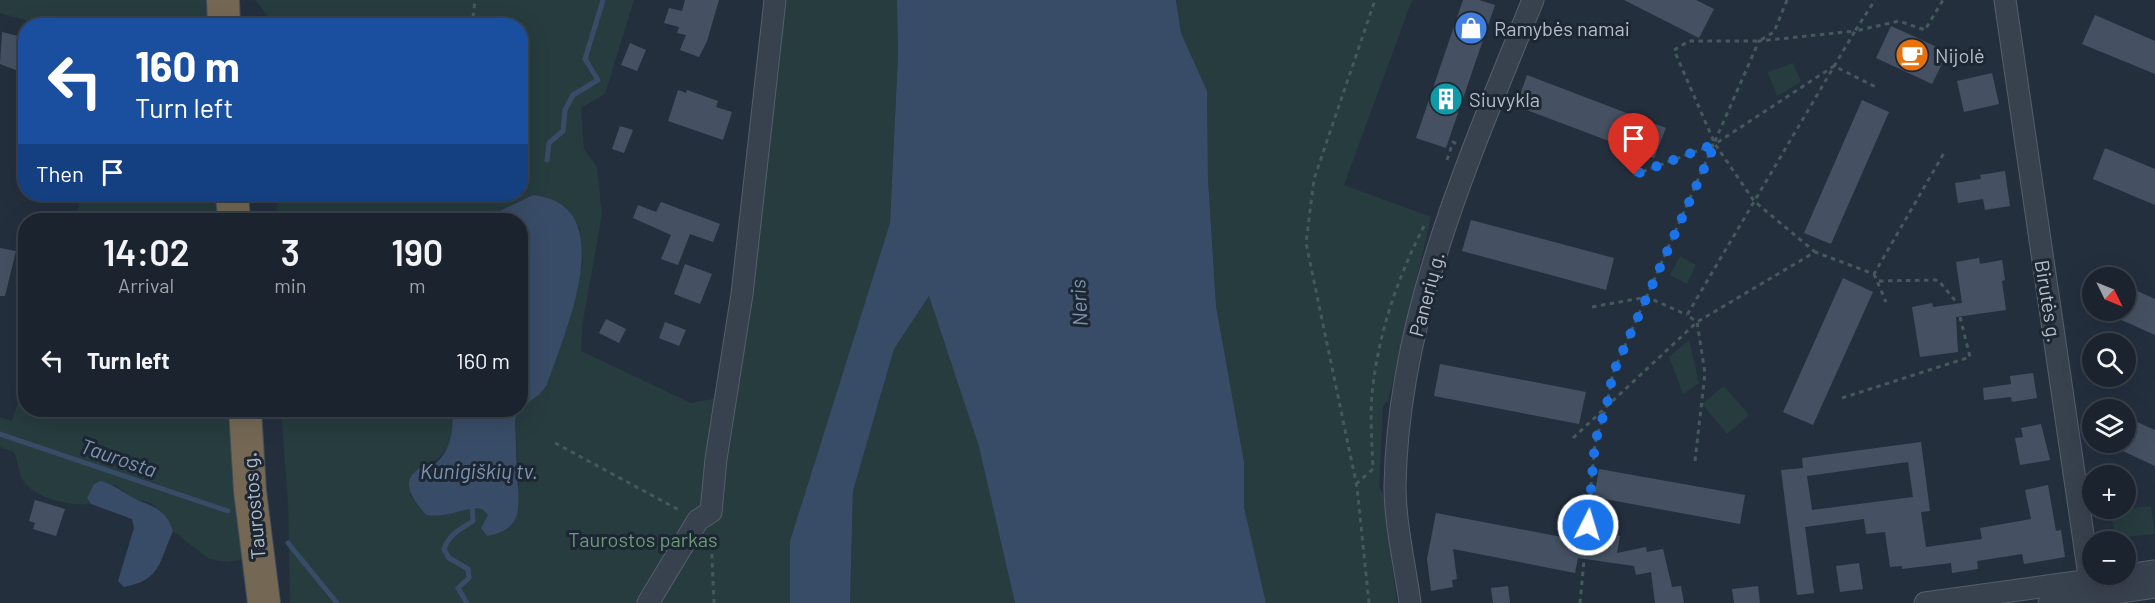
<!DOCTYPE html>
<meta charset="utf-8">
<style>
body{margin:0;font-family:Barlow,sans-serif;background:#282f3a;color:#f1f3f6;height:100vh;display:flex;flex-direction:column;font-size:22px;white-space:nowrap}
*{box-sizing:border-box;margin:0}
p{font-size:20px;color:#a0a4aa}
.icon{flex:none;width:33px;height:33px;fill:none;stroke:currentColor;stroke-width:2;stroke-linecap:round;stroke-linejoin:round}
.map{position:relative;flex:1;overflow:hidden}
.side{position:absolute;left:18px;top:213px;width:510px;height:204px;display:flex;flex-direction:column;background:#1b232e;border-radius:24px;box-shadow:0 6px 24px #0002,0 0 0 2px #39404a}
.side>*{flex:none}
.guide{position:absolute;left:18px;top:18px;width:510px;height:183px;border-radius:24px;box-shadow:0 6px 24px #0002,0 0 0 2px #39404a;background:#1a4fa0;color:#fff;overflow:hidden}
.needle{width:39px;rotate:133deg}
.fabs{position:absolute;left:2082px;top:267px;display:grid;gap:12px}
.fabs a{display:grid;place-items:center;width:54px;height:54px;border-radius:50%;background:#1b232e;box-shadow:0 6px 24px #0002,0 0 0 2px #39404a;font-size:30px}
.pin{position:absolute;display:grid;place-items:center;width:51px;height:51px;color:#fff;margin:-62px -26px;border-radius:50% 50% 50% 0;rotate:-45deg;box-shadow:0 0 6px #0007}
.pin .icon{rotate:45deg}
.me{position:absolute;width:66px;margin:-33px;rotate:5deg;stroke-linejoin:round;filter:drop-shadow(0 0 4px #0008)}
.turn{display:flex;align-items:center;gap:21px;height:126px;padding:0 18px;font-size:27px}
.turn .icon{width:78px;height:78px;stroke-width:2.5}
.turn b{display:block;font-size:42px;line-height:51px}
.then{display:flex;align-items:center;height:57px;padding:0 18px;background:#0003;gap:12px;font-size:22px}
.eta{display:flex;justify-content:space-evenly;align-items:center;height:102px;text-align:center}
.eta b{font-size:36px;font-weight:600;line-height:42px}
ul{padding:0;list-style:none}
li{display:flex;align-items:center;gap:18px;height:90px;padding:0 18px}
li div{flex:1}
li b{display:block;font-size:22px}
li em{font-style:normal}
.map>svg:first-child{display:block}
.green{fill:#263c3f}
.water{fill:#394c67}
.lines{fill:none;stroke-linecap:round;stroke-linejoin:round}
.stream{stroke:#394c67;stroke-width:5}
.building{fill:#455162;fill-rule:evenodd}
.minor-casing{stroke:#565f6c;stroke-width:23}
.highway-casing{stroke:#434c59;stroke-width:34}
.path{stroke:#44595c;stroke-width:3;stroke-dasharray:4.5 4.5;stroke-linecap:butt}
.minor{stroke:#38414e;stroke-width:21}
.highway{stroke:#746855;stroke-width:32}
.route{stroke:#1a73e8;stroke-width:10;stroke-dasharray:0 18}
.labels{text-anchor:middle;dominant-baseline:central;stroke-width:6;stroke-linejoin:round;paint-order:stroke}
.poi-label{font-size:20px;fill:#b4bcc9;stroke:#1d2633;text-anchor:start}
.street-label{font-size:20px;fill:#b4bcc9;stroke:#1d2633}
.park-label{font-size:20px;fill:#6b9a76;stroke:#1d2633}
.water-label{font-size:21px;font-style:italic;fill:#7c92b1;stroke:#1d2633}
</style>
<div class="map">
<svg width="2155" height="603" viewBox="0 0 2155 603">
<rect width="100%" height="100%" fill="#242f3e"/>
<path class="green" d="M0,0H208L210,25H42L0,13Z
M255,0H634L605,94L581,108L584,149L597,167L602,214L582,327L581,351L691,403L735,395L750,313L783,0H897L898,55L890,223L790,541V603H290L288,502L281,410H452C455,443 446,459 416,471L410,495L426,515C447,519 465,506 482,509L488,515L481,528L487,536L519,485L515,420L521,407L539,395L547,385L583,263L580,228L533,195L481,220H274L280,194H520V26L275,25Z
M1176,0H1412L1344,185L1431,217L1388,401L1383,406L1379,487L1383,493L1397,603H1266L1244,507V462L1216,306L1208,178L1207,92L1181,33Z
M1793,63L1801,82L1777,96L1768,72Z
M83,194H218L219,220H74Z
M1680,256L1696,265L1687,284L1670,275Z
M929,296L979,447L1015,603H850L853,491L894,349Z
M1689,340L1699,383L1683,394L1669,357Z
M25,379L26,410H232L243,559L227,562L209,559L173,531L163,513L151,503L132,498L115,485L87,498L91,504C70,506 34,499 22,479C18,472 18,460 14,452L0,447V417L12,421Z
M1724,386L1749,415L1727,434L1702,404Z
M2151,506L2155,534L2115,538L2112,511Z"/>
<path class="water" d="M897,0H1176L1181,33L1207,91L1208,178L1216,306L1244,462V507L1266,603H1015L979,447L929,296L894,349L853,491L850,603H790V541L890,223L898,55Z
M533,195C624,205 563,335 547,385L539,395L521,407L520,220H481Z
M452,410H519L515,420C516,437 516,454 517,471C518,502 527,529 487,536L481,528L488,515L482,509C465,506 448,519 426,515C417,504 399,485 416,471C421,466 431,466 437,462C451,450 454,427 452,410Z
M101,481C114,485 120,490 130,496C148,507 165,505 173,531C159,562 161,580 124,587L118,581L134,528L132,519L91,504L87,498L94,484Z"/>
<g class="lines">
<path class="stream" d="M547,160L549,143L563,131L565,110L573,95L598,80L585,59L603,0
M0,434L228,511
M288,543L337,603
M467,603L458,588L469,578L468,569L449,558L444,549C449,534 461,529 473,521L472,503"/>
</g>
<path class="building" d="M685,0H719L707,41L699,57L680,50L686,35L677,33L679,27L664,23L669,8L682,11Z
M1463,0H1479L1495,5L1446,148L1416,138Z
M1624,0H1696L1714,9L1699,38Z
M2095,15L2155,41V74L2082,44Z
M1891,26L1948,52L1932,84L1876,58Z
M2,32L26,38V74L0,64Z
M630,43L646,50L637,71L621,65Z
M1992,73L1999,104L1964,112L1957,81Z
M1527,75L1666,128L1654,158L1516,106Z
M678,90L686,93L687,90L718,101L716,107L732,112L723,140L668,121Z
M1862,100L1889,112L1831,244L1804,233Z
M620,126L633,130L624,153L612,149Z
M2105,148L2155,169V205L2093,179Z
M2005,171L2010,206L1985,210L1983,199L1958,203L1955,183L1981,179L1980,175Z
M661,202L720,224L713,242L690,234L678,265L661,259L671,235L633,218L638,205L656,212Z
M1471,220L1614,258L1606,290L1462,251Z
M0,248L16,251L5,296H0Z
M1979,258L1980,264L2002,260L2005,280L2002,281L2006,310L1956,317L1958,352L1920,357L1912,307L1932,303L1933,307L1962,303L1956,262Z
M685,264L712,274L700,304L674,294Z
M1843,278L1873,292L1813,425L1783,412Z
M2126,286L2155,299V335L2099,310H2126Z
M606,319L626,329L619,343L599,333Z
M665,322L686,330L679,346L659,338Z
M1440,364L1586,392L1579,424L1434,396Z
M2033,373L2037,398L2012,402L2011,397L1984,400L1983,388L2011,384L2010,376Z
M2137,422L2155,430V466L2123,451Z
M2041,424L2050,460L2020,465L2015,438L2023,437L2021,428Z
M1921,442L1930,511L1921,512L1926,547L1982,539L1980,528L2031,519L2025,490L2048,485L2056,531L2061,530L2065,557L2024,564L2022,554L1977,561L1978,569L1952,573L1951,563L1902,569V566L1890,567L1885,532L1866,534L1864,519L1805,527L1814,593L1797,595L1781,470L1803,468L1802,458ZM1908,462L1913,497L1812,510L1807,476Z
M1599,469L1745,495L1740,524L1594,497Z
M35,500L65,509L56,536L33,529L35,523L29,521Z
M1436,513L1604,545L1605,534L1620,536L1617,553L1646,547L1647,552L1663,549L1672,587L1681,586L1684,603H1655L1651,572L1636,575L1634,566L1578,558L1575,573L1453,549L1457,579L1452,580L1453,587L1431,591L1427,559Z
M1859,563L1863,589L1840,592L1836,566Z
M1508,586L1510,603H1493L1491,588Z
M1758,586L1760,603H1734L1732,589Z"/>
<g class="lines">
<defs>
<path id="minor" d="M2005,0L2093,603
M648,603L698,520L711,512L716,459L742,294L775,0
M1410,603C1405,565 1395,524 1395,486C1398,315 1470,156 1533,0
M1925,603L2155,571
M2049,603L2155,587"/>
<path id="highway" d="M223,0L224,26
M232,194L234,220
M245,410L250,491L264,603"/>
</defs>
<use href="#minor" class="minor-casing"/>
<use href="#highway" class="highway-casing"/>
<path class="path" d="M1787,0L1774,32L1759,41H1689L1674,50L1715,144L1754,201L1815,252
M472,26L475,0
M1447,160L1453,142L1457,144
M1634,175L1715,144L1834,66L1876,87
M1874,274L1886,302
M1879,281L1938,280L1958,304
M1592,307L1647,297L1687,315
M1842,398L1970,357L1960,317
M1573,438L1697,322L1815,252L1874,274L1944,153
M555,443L681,511
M1695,461L1705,373L1697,322L1687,315L1855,31L1899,21L1925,30L1943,0
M1356,484L1373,469C1372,444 1370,418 1372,394C1378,334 1397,279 1424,226
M711,536L714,603
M1369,603L1357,487L1306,243L1314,179L1375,0
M1580,603L1595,443L1607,404L1613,373L1759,41L1855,31L1875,0"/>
<use href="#minor" class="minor"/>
<use href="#highway" class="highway"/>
</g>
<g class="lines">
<path class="route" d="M1588,525L1595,442L1607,404L1613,373L1715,144L1634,175"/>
</g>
<defs>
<symbol id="shop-disc" viewBox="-11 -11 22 22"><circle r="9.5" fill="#3f7fe0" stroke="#1d2633"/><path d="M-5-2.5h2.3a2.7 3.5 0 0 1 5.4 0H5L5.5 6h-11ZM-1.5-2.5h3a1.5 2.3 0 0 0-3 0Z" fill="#fff"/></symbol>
<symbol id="cafe-disc" viewBox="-11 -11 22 22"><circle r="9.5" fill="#e8710a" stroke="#1d2633"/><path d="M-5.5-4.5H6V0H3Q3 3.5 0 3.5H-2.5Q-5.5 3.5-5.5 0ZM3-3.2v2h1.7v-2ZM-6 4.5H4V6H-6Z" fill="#fff"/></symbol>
<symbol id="building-disc" viewBox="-11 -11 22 22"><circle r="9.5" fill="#0f9aa8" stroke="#1d2633"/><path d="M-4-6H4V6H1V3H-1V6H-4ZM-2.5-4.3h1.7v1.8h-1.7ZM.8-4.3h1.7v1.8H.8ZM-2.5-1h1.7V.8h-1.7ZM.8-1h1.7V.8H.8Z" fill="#fff"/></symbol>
</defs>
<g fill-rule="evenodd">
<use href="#shop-disc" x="1452" y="9" width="38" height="38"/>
<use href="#cafe-disc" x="1893" y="36" width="38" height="38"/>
<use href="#building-disc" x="1427" y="80" width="38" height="38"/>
</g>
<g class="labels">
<g class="poi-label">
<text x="1494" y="28">Ramybės namai</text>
<text x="1935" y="55">Nijolė</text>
<text x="1469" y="99">Siuvykla</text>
</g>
<g class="street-label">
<text transform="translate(1426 294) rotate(-75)">Panerių g.</text>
<text transform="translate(2049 301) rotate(81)">Birutės g.</text>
<text transform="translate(253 506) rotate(-95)">Taurostos g.</text>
</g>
<g class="park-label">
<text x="643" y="539">Taurostos parkas</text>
</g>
<g class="water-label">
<text transform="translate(1078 303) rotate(-93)">Neris</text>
<text transform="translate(119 457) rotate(19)">Taurosta</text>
<text x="479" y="470">Kunigiškių tv.</text>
</g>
</g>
</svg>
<div class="fabs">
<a><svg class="needle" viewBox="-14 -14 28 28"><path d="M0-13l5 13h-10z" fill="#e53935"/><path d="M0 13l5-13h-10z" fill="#a0a4aa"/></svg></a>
<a><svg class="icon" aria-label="search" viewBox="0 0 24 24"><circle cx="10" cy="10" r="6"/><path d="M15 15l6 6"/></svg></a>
<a><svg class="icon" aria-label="layers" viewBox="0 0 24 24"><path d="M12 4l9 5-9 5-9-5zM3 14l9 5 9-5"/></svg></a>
<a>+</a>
<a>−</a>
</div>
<div class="pin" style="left:1634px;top:175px;background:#d93025"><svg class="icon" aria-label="arrive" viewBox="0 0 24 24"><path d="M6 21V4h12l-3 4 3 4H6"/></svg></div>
<svg class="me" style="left:1588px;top:525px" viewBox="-20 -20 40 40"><circle r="17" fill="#1a73e8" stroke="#fff" stroke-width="3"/><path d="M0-11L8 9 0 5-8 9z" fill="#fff"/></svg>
<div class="guide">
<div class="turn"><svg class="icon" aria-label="left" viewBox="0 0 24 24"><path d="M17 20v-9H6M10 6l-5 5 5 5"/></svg><div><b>160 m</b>Turn left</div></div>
<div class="then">Then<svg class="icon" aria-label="arrive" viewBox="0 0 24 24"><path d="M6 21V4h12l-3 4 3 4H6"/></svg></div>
</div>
<section class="side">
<div class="eta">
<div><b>14:02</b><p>Arrival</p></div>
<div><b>3</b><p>min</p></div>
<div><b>190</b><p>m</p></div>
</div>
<ul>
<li><svg class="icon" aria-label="left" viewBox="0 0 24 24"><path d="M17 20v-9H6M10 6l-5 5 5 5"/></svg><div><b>Turn left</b></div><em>160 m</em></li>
</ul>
</section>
</div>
